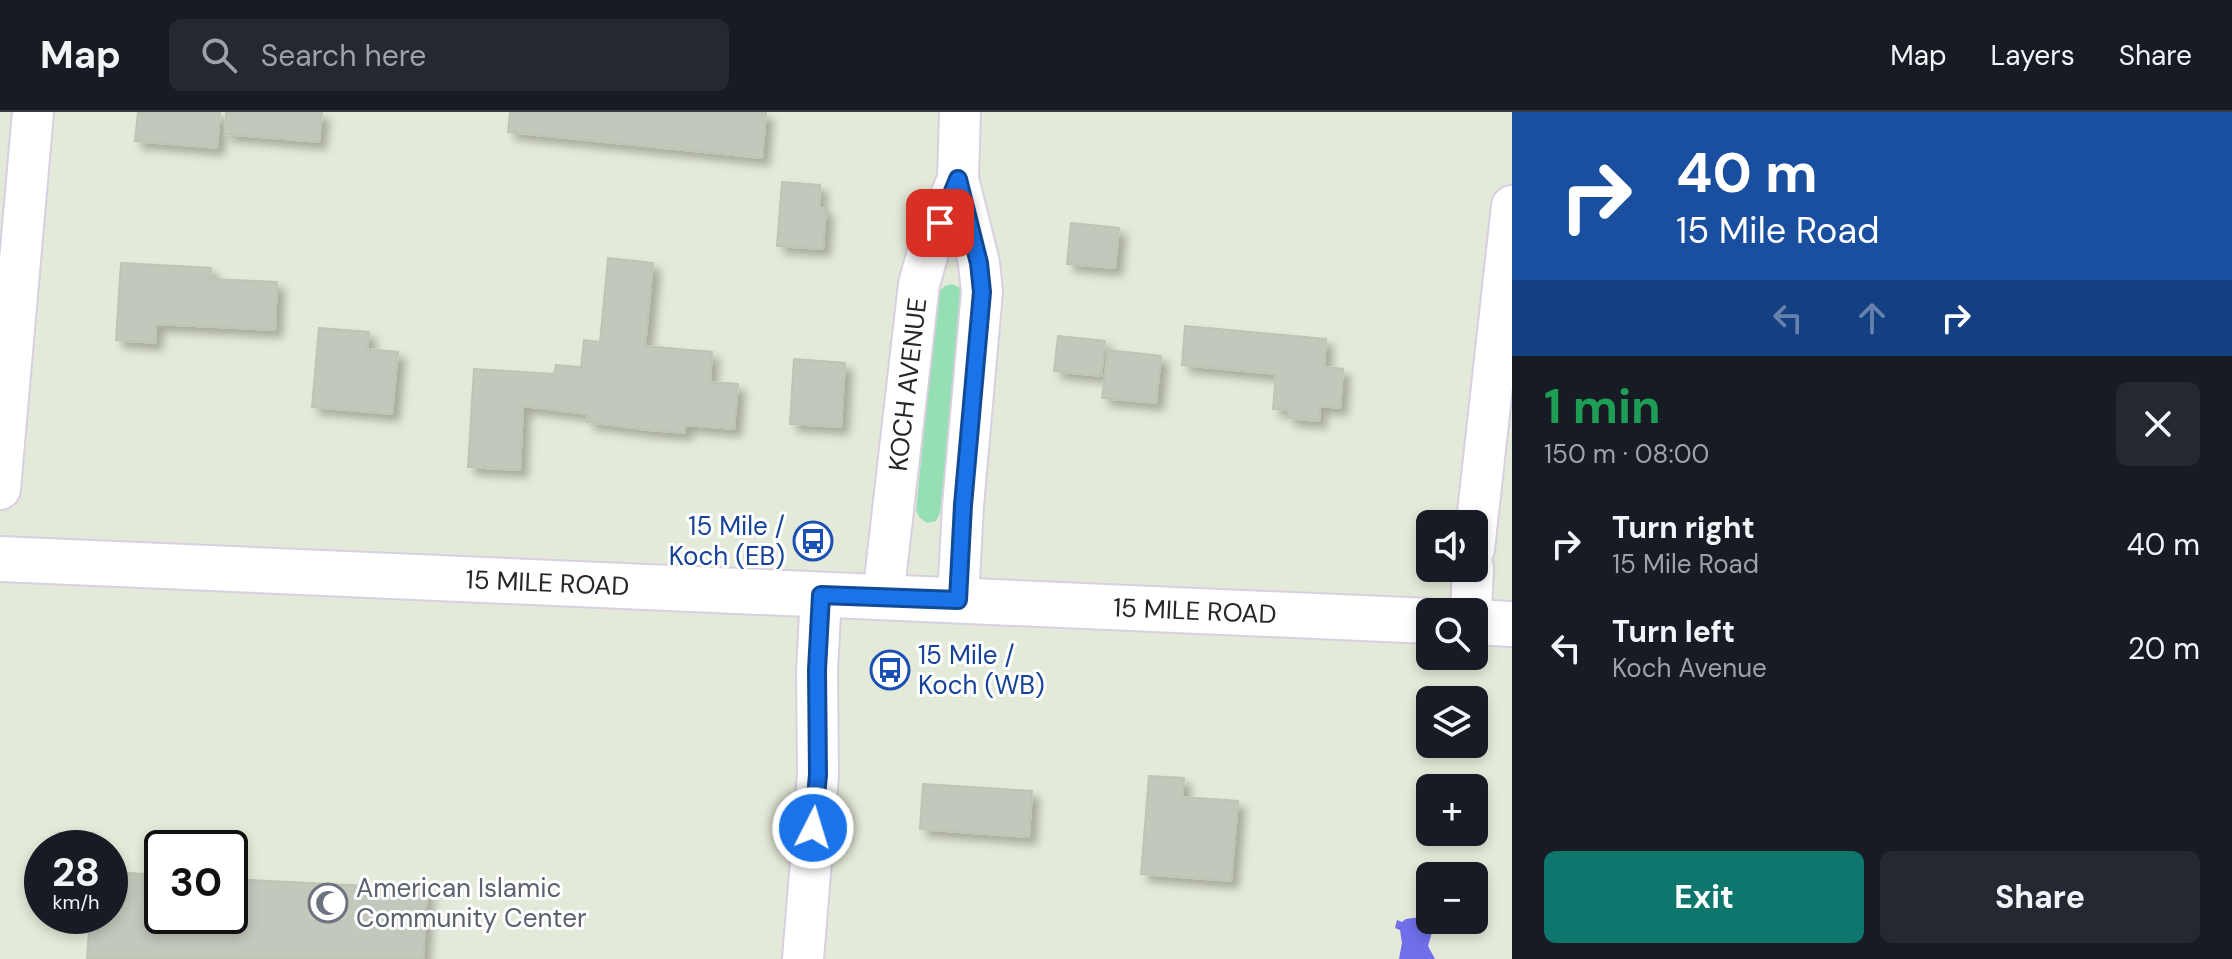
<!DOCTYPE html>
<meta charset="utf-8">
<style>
body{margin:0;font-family:"DM Sans",sans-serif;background:#242831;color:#f1f3f6;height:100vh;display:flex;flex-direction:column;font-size:30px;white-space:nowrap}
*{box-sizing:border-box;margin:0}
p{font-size:26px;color:#9ea1a6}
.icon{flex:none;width:44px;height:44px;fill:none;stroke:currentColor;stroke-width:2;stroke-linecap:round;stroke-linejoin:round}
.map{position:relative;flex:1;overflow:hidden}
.details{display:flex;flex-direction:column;background:#171b24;width:720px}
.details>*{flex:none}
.top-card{background:#1a4fa0;color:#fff;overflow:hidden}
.fabs{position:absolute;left:1416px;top:398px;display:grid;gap:16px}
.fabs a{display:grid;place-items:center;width:72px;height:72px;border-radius:12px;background:#171b24;box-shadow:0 4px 12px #0003;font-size:40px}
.speed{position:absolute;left:24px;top:718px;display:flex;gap:16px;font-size:40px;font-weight:700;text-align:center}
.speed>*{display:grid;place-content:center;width:104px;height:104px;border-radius:50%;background:#171b24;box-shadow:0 4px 12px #0003;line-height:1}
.speed small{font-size:20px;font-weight:400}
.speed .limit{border:4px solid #111;border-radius:12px;background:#fff;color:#111}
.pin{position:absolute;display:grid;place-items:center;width:68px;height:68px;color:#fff;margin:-34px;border-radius:16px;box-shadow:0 4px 12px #0006}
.me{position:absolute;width:88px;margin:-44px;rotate:5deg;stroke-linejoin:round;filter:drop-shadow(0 0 6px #0008)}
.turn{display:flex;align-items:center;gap:28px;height:168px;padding:0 32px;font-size:36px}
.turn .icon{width:104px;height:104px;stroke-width:2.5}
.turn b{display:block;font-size:56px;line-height:68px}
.lanes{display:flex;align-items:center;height:76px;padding:0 32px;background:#0003;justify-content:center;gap:40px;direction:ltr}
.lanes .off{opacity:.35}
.round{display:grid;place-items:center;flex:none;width:84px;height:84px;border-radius:12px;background:#242831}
.summary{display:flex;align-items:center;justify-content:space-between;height:136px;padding:0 32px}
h1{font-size:48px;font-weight:700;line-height:60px;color:#1e9e55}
.action{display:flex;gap:16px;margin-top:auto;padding:16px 32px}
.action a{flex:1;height:92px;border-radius:12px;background:#0f766e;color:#fff;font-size:32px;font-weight:700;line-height:92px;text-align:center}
.action a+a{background:#242831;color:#f1f3f6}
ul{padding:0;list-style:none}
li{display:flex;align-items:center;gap:24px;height:104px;padding:0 32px}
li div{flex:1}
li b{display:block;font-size:30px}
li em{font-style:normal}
header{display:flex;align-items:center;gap:48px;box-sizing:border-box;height:112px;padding:0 40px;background:#171b24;border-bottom:2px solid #363941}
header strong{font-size:38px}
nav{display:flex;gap:44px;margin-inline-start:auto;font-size:28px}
.search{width:560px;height:72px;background:#242831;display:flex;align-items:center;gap:20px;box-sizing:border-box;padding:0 28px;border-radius:12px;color:#9ea1a6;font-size:30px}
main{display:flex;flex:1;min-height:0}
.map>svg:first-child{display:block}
.green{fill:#96dfb5}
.water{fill:#716eea}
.building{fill:#c3c8bc;stroke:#bec5b3;stroke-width:2;filter:url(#shadow)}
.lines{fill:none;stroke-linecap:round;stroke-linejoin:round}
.minor-casing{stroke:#d9cfe0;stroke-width:44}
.secondary-casing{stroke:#d9cfe0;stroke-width:48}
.minor{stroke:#fff;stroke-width:40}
.secondary{stroke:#fff;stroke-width:44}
.route-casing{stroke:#114b97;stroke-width:20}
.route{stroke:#1a73e8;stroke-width:14}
.labels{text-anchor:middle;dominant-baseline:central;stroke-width:6;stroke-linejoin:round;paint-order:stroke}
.street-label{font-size:26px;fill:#272727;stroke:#fff}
.transit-label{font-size:26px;fill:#164399;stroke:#fff;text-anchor:end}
.worship-label{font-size:26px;fill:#5b616d;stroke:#fff;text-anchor:start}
</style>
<header>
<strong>Map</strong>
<div class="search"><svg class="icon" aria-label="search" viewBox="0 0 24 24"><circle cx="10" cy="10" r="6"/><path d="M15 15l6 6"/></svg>Search here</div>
<nav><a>Map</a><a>Layers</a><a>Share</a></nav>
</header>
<main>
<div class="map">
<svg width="1512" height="847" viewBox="0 0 1512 847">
<defs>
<filter id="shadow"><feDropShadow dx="7" dy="7" stdDeviation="4" flood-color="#0004"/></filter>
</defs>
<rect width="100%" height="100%" fill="#e4ead9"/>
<path class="green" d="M952,172L959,175L963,183L940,401L936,409L927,411L920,406L916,399L938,180L945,174Z"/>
<path class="water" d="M1421,805L1431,809L1433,817L1428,834L1435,847H1399L1402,831L1400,818L1395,816L1397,808L1402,810L1406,807Z"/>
<path class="building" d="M138,0H220L217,36L135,29Z
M226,0H322L319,30L225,22Z
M510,0H766L762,46L508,20Z
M782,70L820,73L819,96L826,97L823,137L777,134Z
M1071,111L1119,116L1115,156L1067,152Z
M608,146L653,151L645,234L712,240L710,270L738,272L734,317L685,313V321L649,318L587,310L588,302L523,294L520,358L468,355L474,257L554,262L556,253L581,255L584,228L600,230Z
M121,151L211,156L210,167L277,170L275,218L156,212L155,231L116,228Z
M1185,214L1326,227L1324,255L1343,257L1340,296L1320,294L1319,309L1288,306V298L1273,297L1276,262L1182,253Z
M319,216L369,220L367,237L398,240L392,302L312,295Z
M1058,224L1105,229L1101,264L1054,259Z
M1108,238L1161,244L1156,291L1102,286Z
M794,247L845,251L841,315L790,312Z
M1149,664L1184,666L1182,685L1238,689L1231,769L1141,762Z
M923,672L1032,679L1029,725L920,717Z
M110,760L162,763V804H230V767L427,777L423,847H87L90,804H110Z"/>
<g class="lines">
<defs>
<g id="minor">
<path d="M0,377L33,0"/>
<path d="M1474,437L1512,94"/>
<path id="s1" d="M883,485L919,172L930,133L958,67"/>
<path d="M958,488L963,393L982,180L979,151L958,67L960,0"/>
<path d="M1471,500L1473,456"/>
<path d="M803,847L818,663L817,558L821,483"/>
</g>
<g id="secondary">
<path id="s2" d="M0,447L1430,509"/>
<path d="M1474,510L1512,512"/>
</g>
</defs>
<use href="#minor" class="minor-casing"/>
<use href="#secondary" class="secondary-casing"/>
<use href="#minor" class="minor"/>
<use href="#secondary" class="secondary"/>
</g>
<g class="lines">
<defs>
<path id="route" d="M813,716L818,663L817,558L821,483L958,488L963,393L982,180L979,151L958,67L940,111"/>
</defs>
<use href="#route" class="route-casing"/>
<use href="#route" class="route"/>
</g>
<defs>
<symbol id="bus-ring" viewBox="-11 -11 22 22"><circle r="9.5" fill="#fff" stroke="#1a4fb4" stroke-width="1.5"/><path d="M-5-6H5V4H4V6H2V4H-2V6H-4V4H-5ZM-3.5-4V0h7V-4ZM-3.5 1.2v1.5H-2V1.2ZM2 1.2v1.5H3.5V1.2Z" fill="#1a4fb4"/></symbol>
<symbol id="mosque-ring" viewBox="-11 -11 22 22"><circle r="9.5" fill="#fff" stroke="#6b7280" stroke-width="1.5"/><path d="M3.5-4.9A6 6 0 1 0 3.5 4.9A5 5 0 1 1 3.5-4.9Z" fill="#6b7280"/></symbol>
</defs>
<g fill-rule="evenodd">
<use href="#bus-ring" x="791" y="407" width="44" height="44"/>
<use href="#bus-ring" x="868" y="536" width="44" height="44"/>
<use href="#mosque-ring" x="306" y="769" width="44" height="44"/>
</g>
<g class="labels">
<g class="street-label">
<text stroke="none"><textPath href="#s1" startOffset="214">KOCH AVENUE</textPath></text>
<text stroke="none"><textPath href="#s2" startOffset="548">15 MILE ROAD</textPath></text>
<text stroke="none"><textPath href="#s2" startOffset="1196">15 MILE ROAD</textPath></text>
</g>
<g class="transit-label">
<text x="785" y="414">15 Mile /<tspan x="785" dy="30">Koch (EB)</tspan></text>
<text x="918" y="543" text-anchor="start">15 Mile /<tspan x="918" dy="30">Koch (WB)</tspan></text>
</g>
<g class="worship-label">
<text x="356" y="776">American Islamic<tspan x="356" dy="30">Community Center</tspan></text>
</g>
</g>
</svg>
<div class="fabs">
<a><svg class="icon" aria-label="sound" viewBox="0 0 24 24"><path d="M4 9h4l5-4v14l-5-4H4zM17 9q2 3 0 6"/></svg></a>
<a><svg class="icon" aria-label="search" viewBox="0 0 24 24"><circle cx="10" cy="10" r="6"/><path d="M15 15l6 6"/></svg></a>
<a><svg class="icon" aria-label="layers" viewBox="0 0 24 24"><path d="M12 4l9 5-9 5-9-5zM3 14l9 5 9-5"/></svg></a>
<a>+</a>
<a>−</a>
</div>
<div class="speed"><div>28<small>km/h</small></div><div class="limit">30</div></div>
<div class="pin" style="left:940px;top:111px;background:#d93025"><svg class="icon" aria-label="arrive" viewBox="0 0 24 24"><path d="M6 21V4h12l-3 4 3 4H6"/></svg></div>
<svg class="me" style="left:813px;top:716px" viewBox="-20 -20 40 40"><circle r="17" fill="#1a73e8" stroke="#fff" stroke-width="3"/><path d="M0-11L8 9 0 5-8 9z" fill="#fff"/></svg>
</div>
<section class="details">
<div class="top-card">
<div class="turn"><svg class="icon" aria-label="right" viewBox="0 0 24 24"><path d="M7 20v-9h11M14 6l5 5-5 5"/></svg><div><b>40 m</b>15 Mile Road</div></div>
<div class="lanes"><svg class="icon off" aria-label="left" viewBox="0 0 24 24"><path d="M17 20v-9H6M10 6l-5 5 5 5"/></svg><svg class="icon off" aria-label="ahead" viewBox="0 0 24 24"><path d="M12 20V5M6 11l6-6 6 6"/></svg><svg class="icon" aria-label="right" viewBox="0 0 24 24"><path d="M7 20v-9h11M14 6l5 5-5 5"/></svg></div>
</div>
<div class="summary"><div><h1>1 min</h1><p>150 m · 08:00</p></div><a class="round"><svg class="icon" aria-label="close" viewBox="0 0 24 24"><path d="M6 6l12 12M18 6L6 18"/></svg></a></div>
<ul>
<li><svg class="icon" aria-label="right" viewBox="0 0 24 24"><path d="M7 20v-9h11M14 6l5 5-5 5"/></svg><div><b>Turn right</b><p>15 Mile Road</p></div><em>40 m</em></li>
<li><svg class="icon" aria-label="left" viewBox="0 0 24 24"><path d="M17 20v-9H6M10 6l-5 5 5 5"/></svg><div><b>Turn left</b><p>Koch Avenue</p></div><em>20 m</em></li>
</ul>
<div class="action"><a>Exit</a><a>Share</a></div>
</section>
</main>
